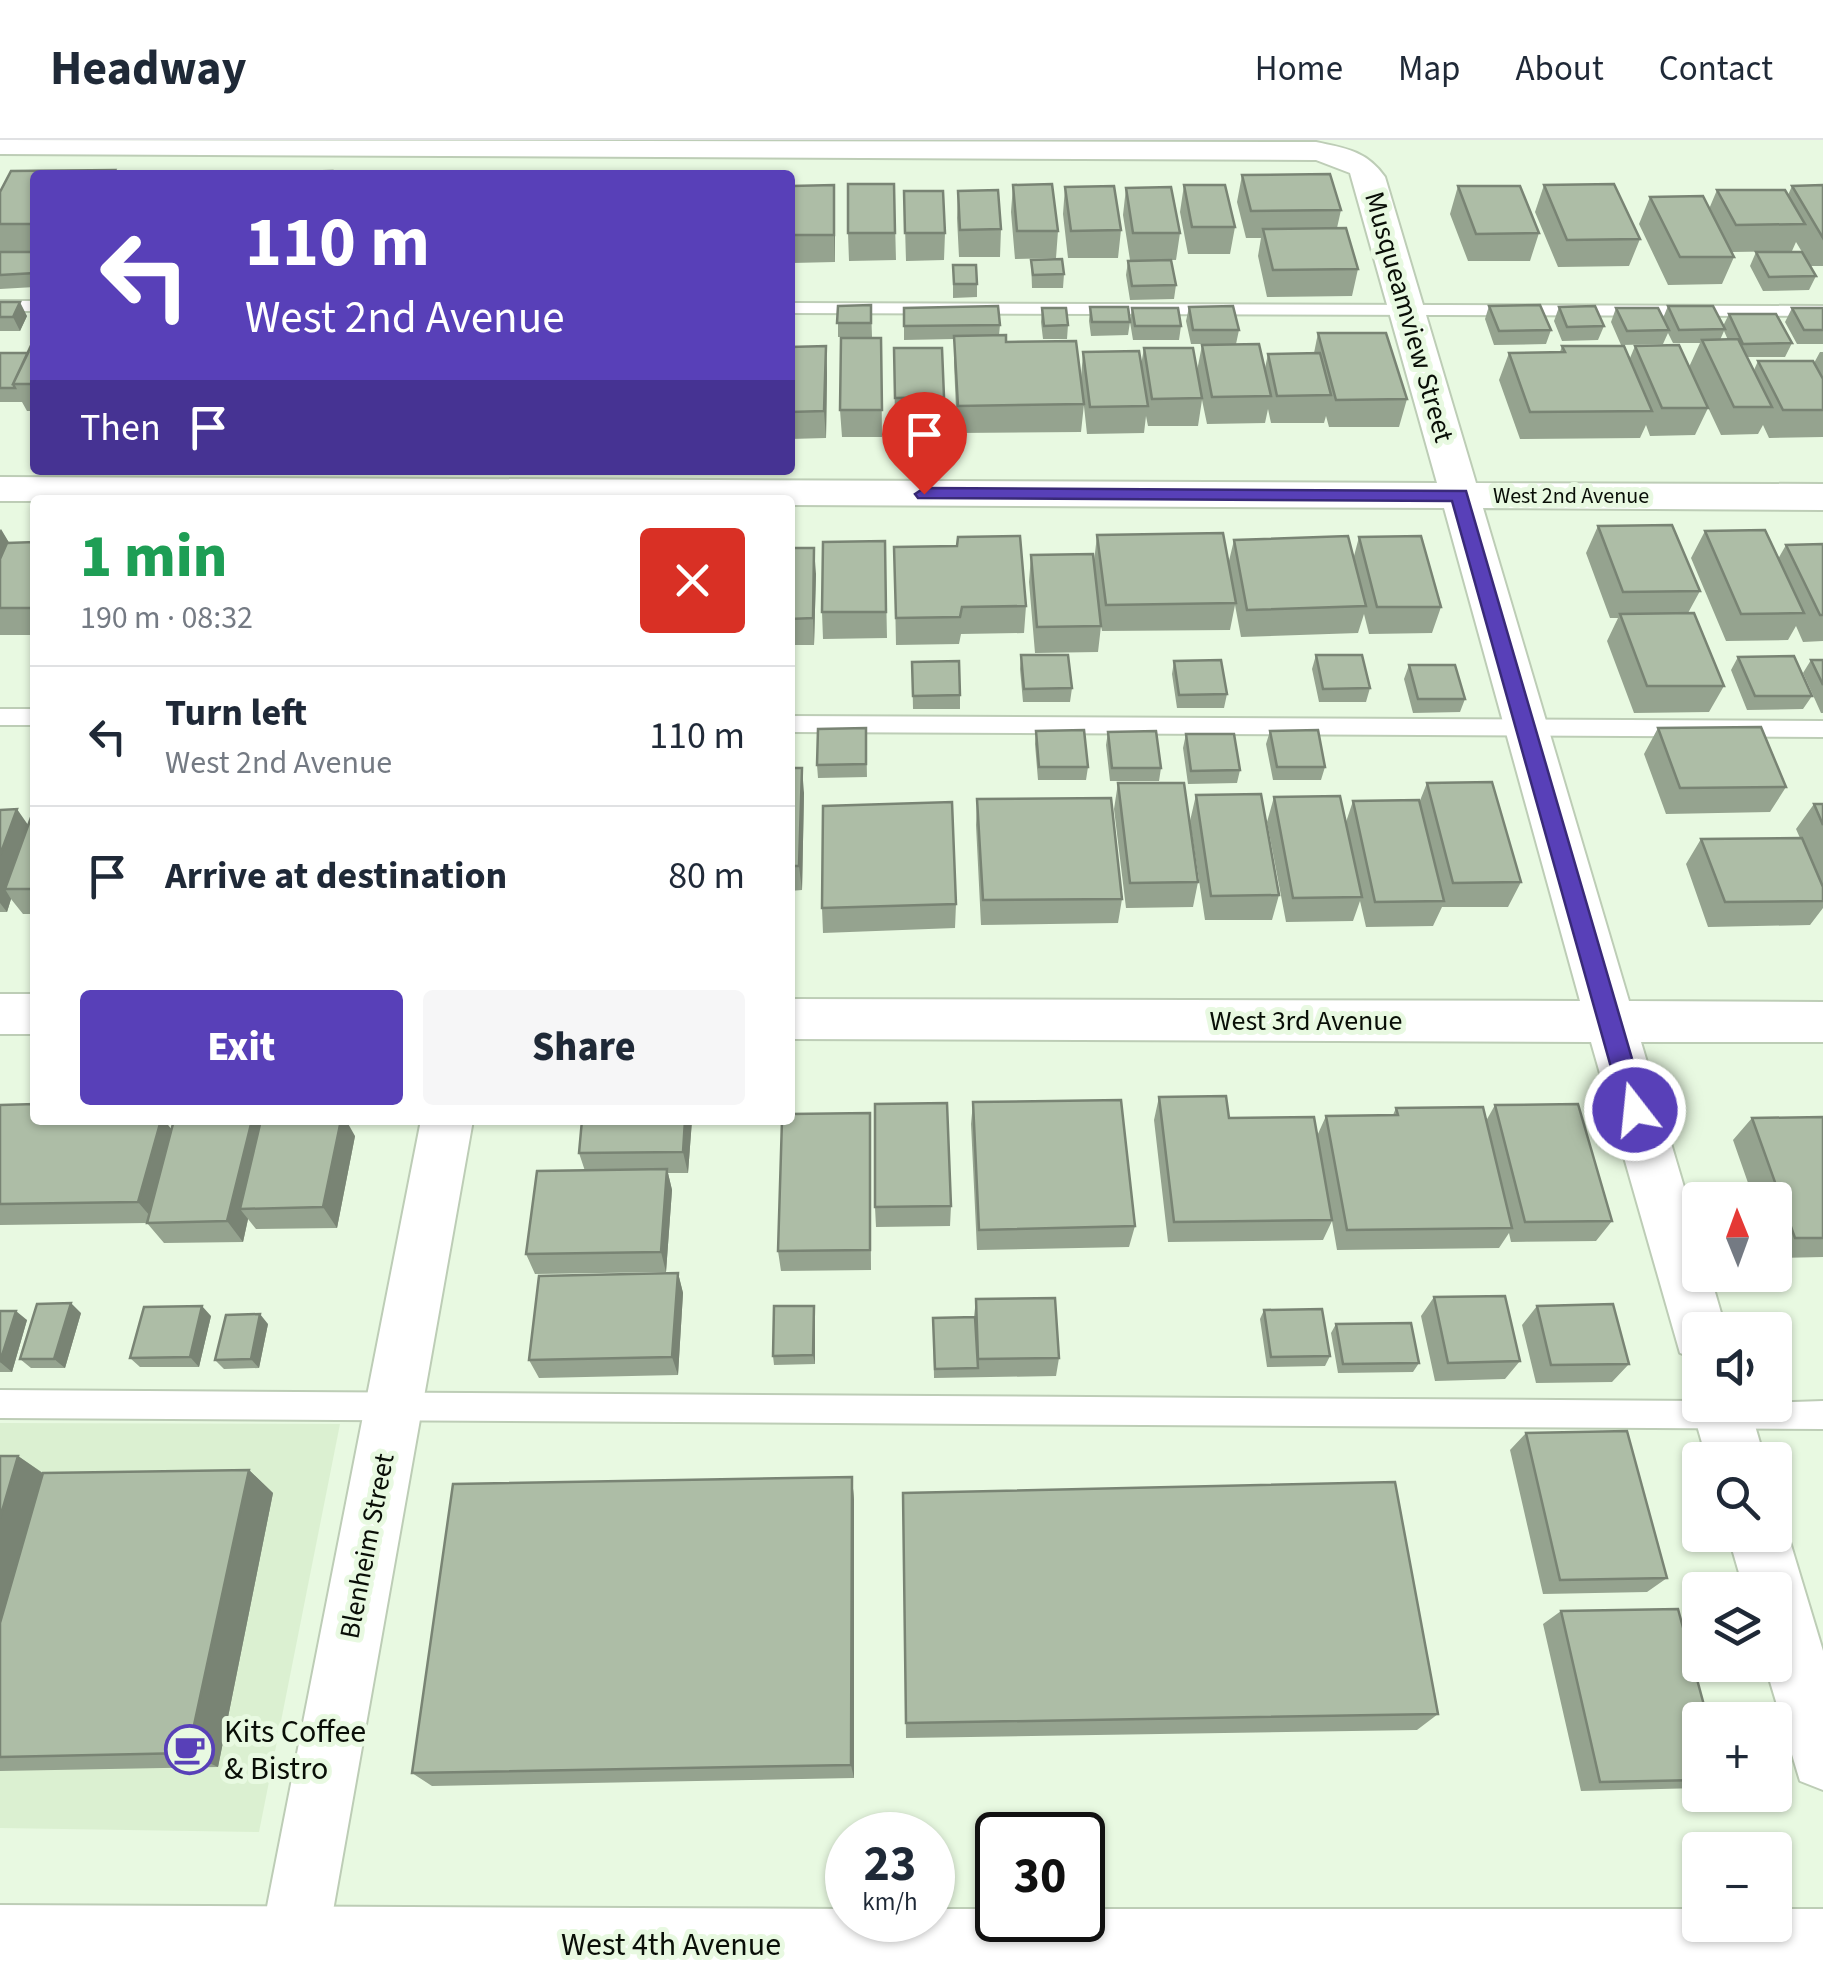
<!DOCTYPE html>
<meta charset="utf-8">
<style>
body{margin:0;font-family:"Source Sans 3",sans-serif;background:#f6f6f7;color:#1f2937;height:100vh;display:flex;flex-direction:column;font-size:38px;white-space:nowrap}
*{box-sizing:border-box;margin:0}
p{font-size:32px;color:#747a83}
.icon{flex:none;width:55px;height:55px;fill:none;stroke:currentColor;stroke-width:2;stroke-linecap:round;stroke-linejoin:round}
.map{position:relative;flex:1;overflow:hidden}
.sheet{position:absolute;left:30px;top:355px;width:765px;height:630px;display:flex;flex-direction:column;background:#fff;border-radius:10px;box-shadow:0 2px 8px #0004}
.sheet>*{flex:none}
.guide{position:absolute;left:30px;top:30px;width:765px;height:305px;border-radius:10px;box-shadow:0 2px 8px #0004;background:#5840b8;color:#fff;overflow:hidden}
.needle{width:65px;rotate:359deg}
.tools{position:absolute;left:1682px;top:1042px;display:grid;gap:20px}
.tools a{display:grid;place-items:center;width:110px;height:110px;border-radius:10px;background:#fff;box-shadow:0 2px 8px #0004;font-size:50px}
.speed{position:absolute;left:825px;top:1672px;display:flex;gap:20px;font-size:50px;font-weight:700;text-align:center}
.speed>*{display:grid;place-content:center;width:130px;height:130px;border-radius:50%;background:#fff;box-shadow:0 2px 8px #0004;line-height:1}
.speed small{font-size:25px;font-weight:400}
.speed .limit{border:5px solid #111;border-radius:15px;background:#fff;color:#111}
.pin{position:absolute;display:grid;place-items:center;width:85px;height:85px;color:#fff;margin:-102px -42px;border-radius:50% 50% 50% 0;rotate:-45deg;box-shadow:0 0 10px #0007}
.pin .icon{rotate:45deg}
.me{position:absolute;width:110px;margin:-55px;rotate:344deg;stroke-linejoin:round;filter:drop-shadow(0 0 8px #0008)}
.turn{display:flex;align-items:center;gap:35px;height:210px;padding:0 50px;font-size:45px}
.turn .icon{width:130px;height:130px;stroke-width:2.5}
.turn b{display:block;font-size:70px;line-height:85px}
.then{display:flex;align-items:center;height:95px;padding:0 50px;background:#0003;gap:20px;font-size:38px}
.round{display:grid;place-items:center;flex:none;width:105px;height:105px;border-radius:10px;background:#f6f6f7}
.summary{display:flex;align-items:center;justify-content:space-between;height:170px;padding:0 50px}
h1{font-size:60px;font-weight:800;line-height:75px;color:#1e9e55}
.button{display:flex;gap:20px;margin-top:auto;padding:20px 50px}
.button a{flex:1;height:115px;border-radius:10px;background:#5840b8;color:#fff;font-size:40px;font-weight:800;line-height:115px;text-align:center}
.button a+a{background:#f6f6f7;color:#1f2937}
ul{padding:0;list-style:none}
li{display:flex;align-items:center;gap:30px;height:140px;padding:0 50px;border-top:2px solid #e0e1e3}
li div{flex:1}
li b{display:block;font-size:38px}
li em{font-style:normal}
header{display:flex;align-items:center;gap:60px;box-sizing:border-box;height:140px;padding:0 50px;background:#fff;border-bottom:2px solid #e0e1e3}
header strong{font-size:48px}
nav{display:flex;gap:55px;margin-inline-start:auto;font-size:35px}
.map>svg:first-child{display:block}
.built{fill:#dbf0d1}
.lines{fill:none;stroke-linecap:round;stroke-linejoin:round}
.lane-casing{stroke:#bdcdb6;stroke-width:4}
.street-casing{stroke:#bdcdb6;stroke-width:4}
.secondary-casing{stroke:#bdcdb6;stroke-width:4}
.lane{fill:#fff;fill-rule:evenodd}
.street{fill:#fff;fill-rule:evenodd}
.secondary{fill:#fff;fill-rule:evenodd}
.wall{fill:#95a38f;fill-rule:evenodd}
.shaded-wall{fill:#798474}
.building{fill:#adbda6;stroke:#798474;stroke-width:2.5}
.route{fill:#5840b8;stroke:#392a78;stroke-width:2.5}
.labels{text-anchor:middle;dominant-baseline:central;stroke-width:10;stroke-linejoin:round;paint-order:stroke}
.far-street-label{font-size:22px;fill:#090e07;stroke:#e8f9e1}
.street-label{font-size:28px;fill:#090e07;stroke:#e8f9e1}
.near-poi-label{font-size:32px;fill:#090e07;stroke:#e8f9e1;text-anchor:start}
.near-street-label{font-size:32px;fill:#090e07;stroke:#e8f9e1}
</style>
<header>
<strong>Headway</strong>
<nav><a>Home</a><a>Map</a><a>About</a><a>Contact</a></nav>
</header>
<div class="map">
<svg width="1823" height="1833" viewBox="0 0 1823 1833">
<rect width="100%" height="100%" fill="#e8f9e1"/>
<path class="built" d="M0,1283L340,1284L259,1692L0,1688Z"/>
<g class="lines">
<defs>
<path id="lane" d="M0,161H35V171H0Z
M790,163L1823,166V176L790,173Z
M0,569H35V585H0Z
M790,576L1823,581V597L790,592Z
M0,1250L1700,1261V1265L1823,1261V1289L0,1278Z"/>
<path id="street" d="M0,0L1316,2C1345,8 1367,11 1385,37L1476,343L1823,344V370L1483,368L1629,861L1823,862V902H1641L1700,1101V1135H1710L1726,1190H1700V1221L1680,1213L1591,902L790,899V859L1580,861L1444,368L790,365V360L0,361V337L1437,343L1350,33L1316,20L0,14Z
M0,854H35V894H0Z
M421,980H473L322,1833H254Z
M1700,1246V1265H1749L1765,1320H1707L1691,1265Z
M1775,1372L1788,1395L1823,1511V1650L1800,1641L1765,1525H1775V1450H1744L1728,1395H1775Z"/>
<path id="secondary" d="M0,1765L848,1769V1780H932V1769H998V1780H1082V1769H1700V1785H1775V1769H1823V1833H0Z"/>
</defs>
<use href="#lane" class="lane-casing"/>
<use href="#street" class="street-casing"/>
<use href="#secondary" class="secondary-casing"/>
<use href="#lane" class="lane"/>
<use href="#street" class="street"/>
<use href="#secondary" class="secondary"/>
</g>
<path class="wall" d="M115,30L117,35H35V111H0V51L11,31Z
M1242,35L1341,70L1337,88L1358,129L1352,156L1267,157L1258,116L1261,98H1246L1237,62Z
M894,44L896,120L849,121L848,93Z
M1013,45L1058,91L1056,118L1015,119L1011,72Z
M1184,45L1235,87L1230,114H1188L1180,72Z
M1544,45L1640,99L1629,126L1558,127L1535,72Z
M1823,45V126H1810L1816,136L1809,150L1763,151L1750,126L1756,112H1802L1796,102L1792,111L1732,112L1734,117L1722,144L1668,145L1639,84L1650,57L1709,69L1717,50L1788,55L1792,46Z
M1458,46L1539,93L1530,121H1468L1450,74Z
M1065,47L1121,90L1118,118H1068L1063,74Z
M1126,48L1180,93L1176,120H1130L1123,75Z
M904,51L945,93L944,120L906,121Z
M958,51L1001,89L1000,117H959L957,78Z
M835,72V122L792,123L790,94Z
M0,112H35V147L0,149Z
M1031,120L1064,134L1063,148H1032Z
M1128,121L1176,145L1174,159L1130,160L1126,135Z
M953,125L977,144V157L953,158Z
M0,162L27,176L20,191H0Z
M871,165L872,197H838V166Z
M1489,166L1551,190L1546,204L1494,205L1485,179Z
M1668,166L1723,186L1729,174L1792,203L1785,217H1747L1754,230L1758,221L1814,223L1820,212H1823V297L1769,298L1763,285L1758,294L1721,295L1689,227L1700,203H1673L1668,193L1663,204L1621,205L1611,182L1616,168L1663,178ZM1724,191L1728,200H1720Z
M1090,167L1130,182L1128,195L1091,196L1089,181Z
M1189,167L1239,190L1236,204H1191L1186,181Z
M1559,167L1604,186L1598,200L1562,201L1554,181Z
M904,168L1000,185L999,195L1084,264L1081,292L957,293L954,223V199L904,200Z
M1042,168L1068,185L1067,199H1043L1041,182Z
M1132,168L1181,186L1179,200H1133L1130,182Z
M1792,168H1823V204H1797L1785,182Z
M1318,193L1407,259L1399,287H1329L1326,276L1324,283H1271L1268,269L1265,283L1207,284L1202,260L1198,286H1148L1146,276L1144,293L1087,294L1081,239L1083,212L1141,225L1144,208L1197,231L1202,205L1265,228L1268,214L1314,213Z
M35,197V271H27L22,262H0V213H28Z
M881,198L882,297H842L840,270Z
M826,206L827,234L826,298L790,299V207Z
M1562,206L1630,218L1635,206L1708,268L1695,295L1650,296L1646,285L1640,298L1520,299L1499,240L1509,213L1560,212Z
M894,208L944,257V285H895Z
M1598,386L1700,451L1688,473L1724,546L1709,572L1634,573L1607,501L1618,478H1610L1586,413Z
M0,389L9,403L35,402V495H0Z
M1705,391L1778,419L1786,405L1823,404V501L1803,502L1796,486L1788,500L1726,501L1691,418Z
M1097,395L1228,425L1234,400L1354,416L1359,397L1441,467L1432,493L1369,494L1364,474L1358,493L1241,497L1235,465L1230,490L1102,491L1101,486L1098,512L1035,513L1029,442L1031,415L1094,422Z
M885,401L887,498L823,499L822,472Z
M894,407L1026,466L1024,493L961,494L959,504L896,505Z
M790,408L816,434L814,505H790Z
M1021,515L1072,548L1070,562H1023L1020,529Z
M1316,515L1370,548L1366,562H1319L1312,529Z
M1738,517L1812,556L1803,569L1747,570L1731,530Z
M1811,520H1823V573H1821L1803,533Z
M1174,521L1227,554L1224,568H1177L1172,534Z
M912,522L960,555V569H913Z
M1409,525L1465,559L1460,572L1413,573L1404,539Z
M866,588L867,637L818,638L817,625Z
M1658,588L1786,647L1770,672L1666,674L1644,614Z
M1036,591L1088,627L1086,640H1038L1035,604Z
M1270,591L1325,627L1321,640H1273L1266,604Z
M1108,592L1161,628L1159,641H1110L1106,605Z
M1186,594L1240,630L1237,643L1188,644L1183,608Z
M790,628L804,653L802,750L790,751Z
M1118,643L1198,742L1193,767L1126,768L1114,669Z
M1427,643L1521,742L1508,767H1442L1433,786L1366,787L1360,761L1353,781L1286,782L1267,682L1274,657L1346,682L1353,661L1419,663Z
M1196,655L1279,755L1272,780H1205L1190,681Z
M977,659L1122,759L1118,783L981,785L976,685Z
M1814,664H1823V768L1810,785L1708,787L1686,724L1701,699L1800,698L1796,689Z
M0,670L28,685L35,672V774H23L11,759L7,772H0Z
M956,764L955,788L823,793L822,768Z
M1159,957L1229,978L1317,996L1326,976L1393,975L1396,968L1486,981L1495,965L1612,1081L1596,1101L1511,1102L1509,1093L1499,1108L1337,1110L1332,1081L1323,1100L1168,1102L1154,980Z
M973,962L1135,1086L1129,1107L977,1110L971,984Z
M0,965L35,980H164L172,990L355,996L337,1088L256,1089L248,1079L243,1102L164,1103L147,1083L0,1085Z
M870,973L871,1130L781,1131L778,1111Z
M1823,977V1117L1775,1118V1060H1754L1733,1000L1752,978Z
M692,980L688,1033H668L672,1050L666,1132L535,1134L526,1114L585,1031L579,1013Z
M951,1066L950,1086L876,1087L875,1067Z
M678,1133L683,1153L678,1235L539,1238L529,1220Z
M1434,1157L1520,1221L1505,1239L1435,1241L1421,1176Z
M976,1159L1059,1218L1056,1236L934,1238L933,1178L974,1177Z
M814,1166L815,1224L774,1225L773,1216Z
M1537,1166L1629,1224L1612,1242L1536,1243L1522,1185Z
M1264,1170L1330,1216L1325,1226L1267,1227L1260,1179Z
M0,1171L27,1180L12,1232H0Z
M81,1173L65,1228H31L20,1219Z
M211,1176L199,1227H140L130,1218Z
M268,1184L259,1228L224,1229L215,1220Z
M1336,1184L1419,1223L1413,1232L1338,1233L1331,1193Z
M1526,1293L1667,1438L1647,1452L1543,1454L1510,1310Z
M0,1316H18L43,1333L249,1330L273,1353L218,1627L0,1631Z
M852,1337L854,1360V1638L432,1646L412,1633Z
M903,1353L1438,1574L1417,1590L906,1598Z
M1561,1471L1700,1580V1648L1581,1651L1543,1484Z"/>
<path class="shaded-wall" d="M834,45L835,72V122L834,95Z
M20,162L27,176L20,191L13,177Z
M826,206L827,234L826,298L824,271Z
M1,389L17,416L0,454V391Z
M814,408L816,434L814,505L813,478Z
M802,628L804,653L802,750L799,726Z
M17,669L35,695L5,749L11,759L7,772L0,763V715Z
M161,980H164L179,999L156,1083L138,1062Z
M252,980H272L240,1069L248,1079L243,1102L227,1081Z
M341,980H346L355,996L337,1088L323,1067Z
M685,980H692L688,1033L683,1012Z
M667,1029L672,1050L666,1132L661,1112Z
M678,1133L683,1153L678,1235L672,1217Z
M71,1163L81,1173L65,1228L54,1219Z
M202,1166L211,1176L199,1227L190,1217Z
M814,1166L815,1175V1224L813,1215Z
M16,1171L27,1180L12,1232L0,1222Z
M260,1174L268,1184L259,1228L251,1219Z
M18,1316L75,1356L0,1617V1378Z
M249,1330L273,1353L218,1627L188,1613Z
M852,1337L854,1360V1638L851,1625Z"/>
<path class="building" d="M115,30L112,35H35V84H0V52L11,31Z
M332,31L331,35H287L288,32Z
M170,32L169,35H123L124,33Z
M743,33H781V35H743Z
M1330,34L1341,70L1251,71L1242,35Z
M848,44H894L895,93H848Z
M1052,44L1058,91H1017L1013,45Z
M1614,44L1640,99L1567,100L1544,45Z
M834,45V95H790L792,46Z
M1184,45H1225L1235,87H1192Z
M1823,45V98L1792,46Z
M1114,46L1121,90L1071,91L1065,47Z
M1458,46H1520L1539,93L1476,94Z
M1171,47L1180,93H1133L1126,48Z
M998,50L1001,89L960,90L958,51Z
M1717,50H1785L1805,84L1736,85Z
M904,51H943L945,93H905Z
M1703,56L1734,117H1680L1650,57Z
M1346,88L1358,129L1273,130L1263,89Z
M0,112H35V133L0,135Z
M1756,112H1802L1816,136L1769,137Z
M1062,119L1064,134L1033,135L1031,120Z
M1171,120L1176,145L1132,146L1128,121Z
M953,125H976L977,144H954Z
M0,162H20L13,177H0Z
M871,165V183H837L838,166Z
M1540,165L1551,190L1499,191L1489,166Z
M998,166L1000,185L904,186V168Z
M1233,166L1239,190H1193L1189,167Z
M1595,166L1604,186L1567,187L1559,167Z
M1668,166H1713L1725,189L1679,190Z
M1090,167H1128L1130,182H1092Z
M1042,168H1066L1068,185L1044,186Z
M1132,168H1178L1181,186H1135Z
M1616,168H1658L1669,190L1627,191Z
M1792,168H1823V190H1804Z
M1729,174H1776L1792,203L1743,204Z
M1318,193H1386L1407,259L1336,260Z
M1006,195V202L1076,201L1084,264L958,266L954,196Z
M35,197V244H13Z
M841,198H881L882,270H840Z
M1738,199L1772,267H1734L1702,200Z
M1259,204L1271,256L1212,257L1202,205Z
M1679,205L1708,268H1662L1635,206Z
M826,206L824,271L790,272V207Z
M1562,206H1624L1652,271L1530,272L1509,213L1565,212Z
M894,208H942L944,257L895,258Z
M1144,208H1193L1202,258L1152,259Z
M1139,211L1148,266L1090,267L1083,212Z
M0,213H28L13,244L15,248H0Z
M1320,213L1331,255L1277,256L1268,214Z
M1758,221H1813L1823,239V270H1783Z
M1672,385L1700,451L1623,452L1598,386Z
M1765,390L1804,473L1741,474L1705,391Z
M1223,393L1236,463L1106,465L1097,395Z
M1020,396L1026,466L962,467L960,477L896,478L894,407L957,406L958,397Z
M1348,396L1366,466L1247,470L1234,400Z
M1421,396L1441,467H1377L1359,397Z
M885,401L886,472H822L823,402Z
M35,402V468H0V419L7,403Z
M1823,404V475H1820L1786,405Z
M790,408H814L813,478L790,479Z
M1093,414L1101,486L1037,487L1031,415Z
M1694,473L1724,546H1647L1620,474Z
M1021,515H1068L1072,548L1024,549Z
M1316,515H1362L1370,548L1323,549Z
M1794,516L1812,556H1755L1738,517Z
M1221,520L1227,554L1179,555L1174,521Z
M1811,520H1823V545Z
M959,521L960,555L913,556L912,522Z
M1409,525H1455L1465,559H1418Z
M1761,587L1786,647L1680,648L1658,588Z
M866,588V624L817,625L818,589Z
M1084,590L1088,627H1039L1036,591Z
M1318,590L1325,627H1277L1270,591Z
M1156,591L1161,628H1112L1108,592Z
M1186,594H1234L1240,630L1191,631Z
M790,628H802L799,726H790Z
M1492,642L1521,742L1453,743L1427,643Z
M1118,643H1184L1198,742L1130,743Z
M1261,654L1279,755L1211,756L1196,655Z
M1340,656L1362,757L1293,758L1274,657Z
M1111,658L1122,759L983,760L977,659Z
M1419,660L1444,761L1375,762L1353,661Z
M952,662L956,764L822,768L823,666Z
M1814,664H1823V685Z
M17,669L0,715V670Z
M33,672H35V749H5Z
M1802,698L1823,747V761L1725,762L1701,699Z
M1226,956L1229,978L1314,977L1332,1080L1174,1082L1159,957Z
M1121,960L1135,1086L979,1090L973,962Z
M947,963L951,1066L875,1067V964Z
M35,964V980H161L138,1062L0,1064V965Z
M1578,964L1612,1081L1525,1082L1495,965Z
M1483,967L1512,1088L1347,1090L1326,976L1398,975L1396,968Z
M870,973V1110L778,1111L782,980H790V974Z
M1823,977V1098H1795L1752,978Z
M174,980H252L227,1081L147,1083Z
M261,980H341L323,1067L240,1069Z
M582,980H685L683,1012L579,1013Z
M667,1029L661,1112L526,1114L537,1031Z
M678,1133L672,1217L529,1220L539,1136Z
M1505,1156L1520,1221L1448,1223L1434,1157Z
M1055,1158L1059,1218L978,1219L976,1159Z
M71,1163L54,1219H20L37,1164Z
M1613,1164L1629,1224L1551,1225L1537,1166Z
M202,1166L190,1217L130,1218L144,1167Z
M774,1166H814L813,1215L773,1216Z
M1322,1169L1330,1216L1271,1217L1264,1170Z
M0,1171H16L0,1222Z
M260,1174L251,1219L215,1220L226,1175Z
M975,1177L978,1228L935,1229L933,1178Z
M1411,1183L1419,1223L1343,1224L1336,1184Z
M1627,1291L1667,1438L1560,1440L1526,1293Z
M0,1316H18L0,1378Z
M249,1330L188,1613L0,1617V1483L43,1333Z
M852,1337L851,1625L412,1633L453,1344Z
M1395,1342L1438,1574L906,1583L903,1353Z
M1678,1469L1708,1580H1700V1640L1600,1642L1561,1471Z"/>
<path class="route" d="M924,348L1466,351L1647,970L1643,977H1627L1623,970L1452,361L918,358L915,354Z"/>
<defs>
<symbol id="cafe-ring" viewBox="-11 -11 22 22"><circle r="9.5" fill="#e8f9e1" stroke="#5840b8" stroke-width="1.5"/><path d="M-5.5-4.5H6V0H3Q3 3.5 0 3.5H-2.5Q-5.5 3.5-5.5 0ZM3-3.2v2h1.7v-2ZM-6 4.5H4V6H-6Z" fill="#5840b8"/></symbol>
</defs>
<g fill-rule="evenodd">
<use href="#cafe-ring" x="162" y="1582" width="55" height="55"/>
</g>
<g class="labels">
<g class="far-street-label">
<text x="1571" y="356">West 2nd Avenue</text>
</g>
<g class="street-label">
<text transform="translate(1409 177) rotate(74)">Musqueamview Street</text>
<text x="1306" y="881">West 3rd Avenue</text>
<text transform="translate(367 1406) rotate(-79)">Blenheim Street</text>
</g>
<g class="near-poi-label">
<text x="224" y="1592">Kits Coffee<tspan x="224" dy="37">&amp; Bistro</tspan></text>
</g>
<g class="near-street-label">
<text x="671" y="1805">West 4th Avenue</text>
</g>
</g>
</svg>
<div class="tools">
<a><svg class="needle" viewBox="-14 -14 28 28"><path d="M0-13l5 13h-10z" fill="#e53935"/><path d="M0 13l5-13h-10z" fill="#747a83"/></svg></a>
<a><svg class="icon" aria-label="sound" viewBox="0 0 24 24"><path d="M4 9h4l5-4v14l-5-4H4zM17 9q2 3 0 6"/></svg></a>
<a><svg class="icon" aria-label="search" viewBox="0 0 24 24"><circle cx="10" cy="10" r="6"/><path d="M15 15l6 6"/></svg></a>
<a><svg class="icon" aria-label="layers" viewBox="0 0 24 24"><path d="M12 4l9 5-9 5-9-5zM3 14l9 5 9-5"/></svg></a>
<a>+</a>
<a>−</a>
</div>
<div class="speed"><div>23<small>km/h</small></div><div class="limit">30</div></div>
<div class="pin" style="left:924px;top:354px;background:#d93025"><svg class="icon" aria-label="arrive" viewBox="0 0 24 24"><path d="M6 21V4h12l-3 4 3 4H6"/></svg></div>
<svg class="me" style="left:1635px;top:970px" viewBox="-20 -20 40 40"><circle r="17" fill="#5840b8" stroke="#fff" stroke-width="3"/><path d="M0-11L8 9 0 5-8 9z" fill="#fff"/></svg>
<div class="guide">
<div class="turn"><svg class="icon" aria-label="left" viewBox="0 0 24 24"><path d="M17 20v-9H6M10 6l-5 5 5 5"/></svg><div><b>110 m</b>West 2nd Avenue</div></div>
<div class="then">Then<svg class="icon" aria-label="arrive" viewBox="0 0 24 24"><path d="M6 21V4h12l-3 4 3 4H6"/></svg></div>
</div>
<section class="sheet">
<div class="summary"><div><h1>1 min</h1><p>190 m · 08:32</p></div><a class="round" style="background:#d93025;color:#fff"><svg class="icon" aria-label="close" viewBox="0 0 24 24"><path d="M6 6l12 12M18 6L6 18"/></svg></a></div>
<ul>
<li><svg class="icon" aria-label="left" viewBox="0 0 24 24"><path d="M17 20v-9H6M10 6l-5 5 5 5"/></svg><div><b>Turn left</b><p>West 2nd Avenue</p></div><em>110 m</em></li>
<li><svg class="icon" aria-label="arrive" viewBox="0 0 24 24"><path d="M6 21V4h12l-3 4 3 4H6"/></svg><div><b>Arrive at destination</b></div><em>80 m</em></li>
</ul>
<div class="button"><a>Exit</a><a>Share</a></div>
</section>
</div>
